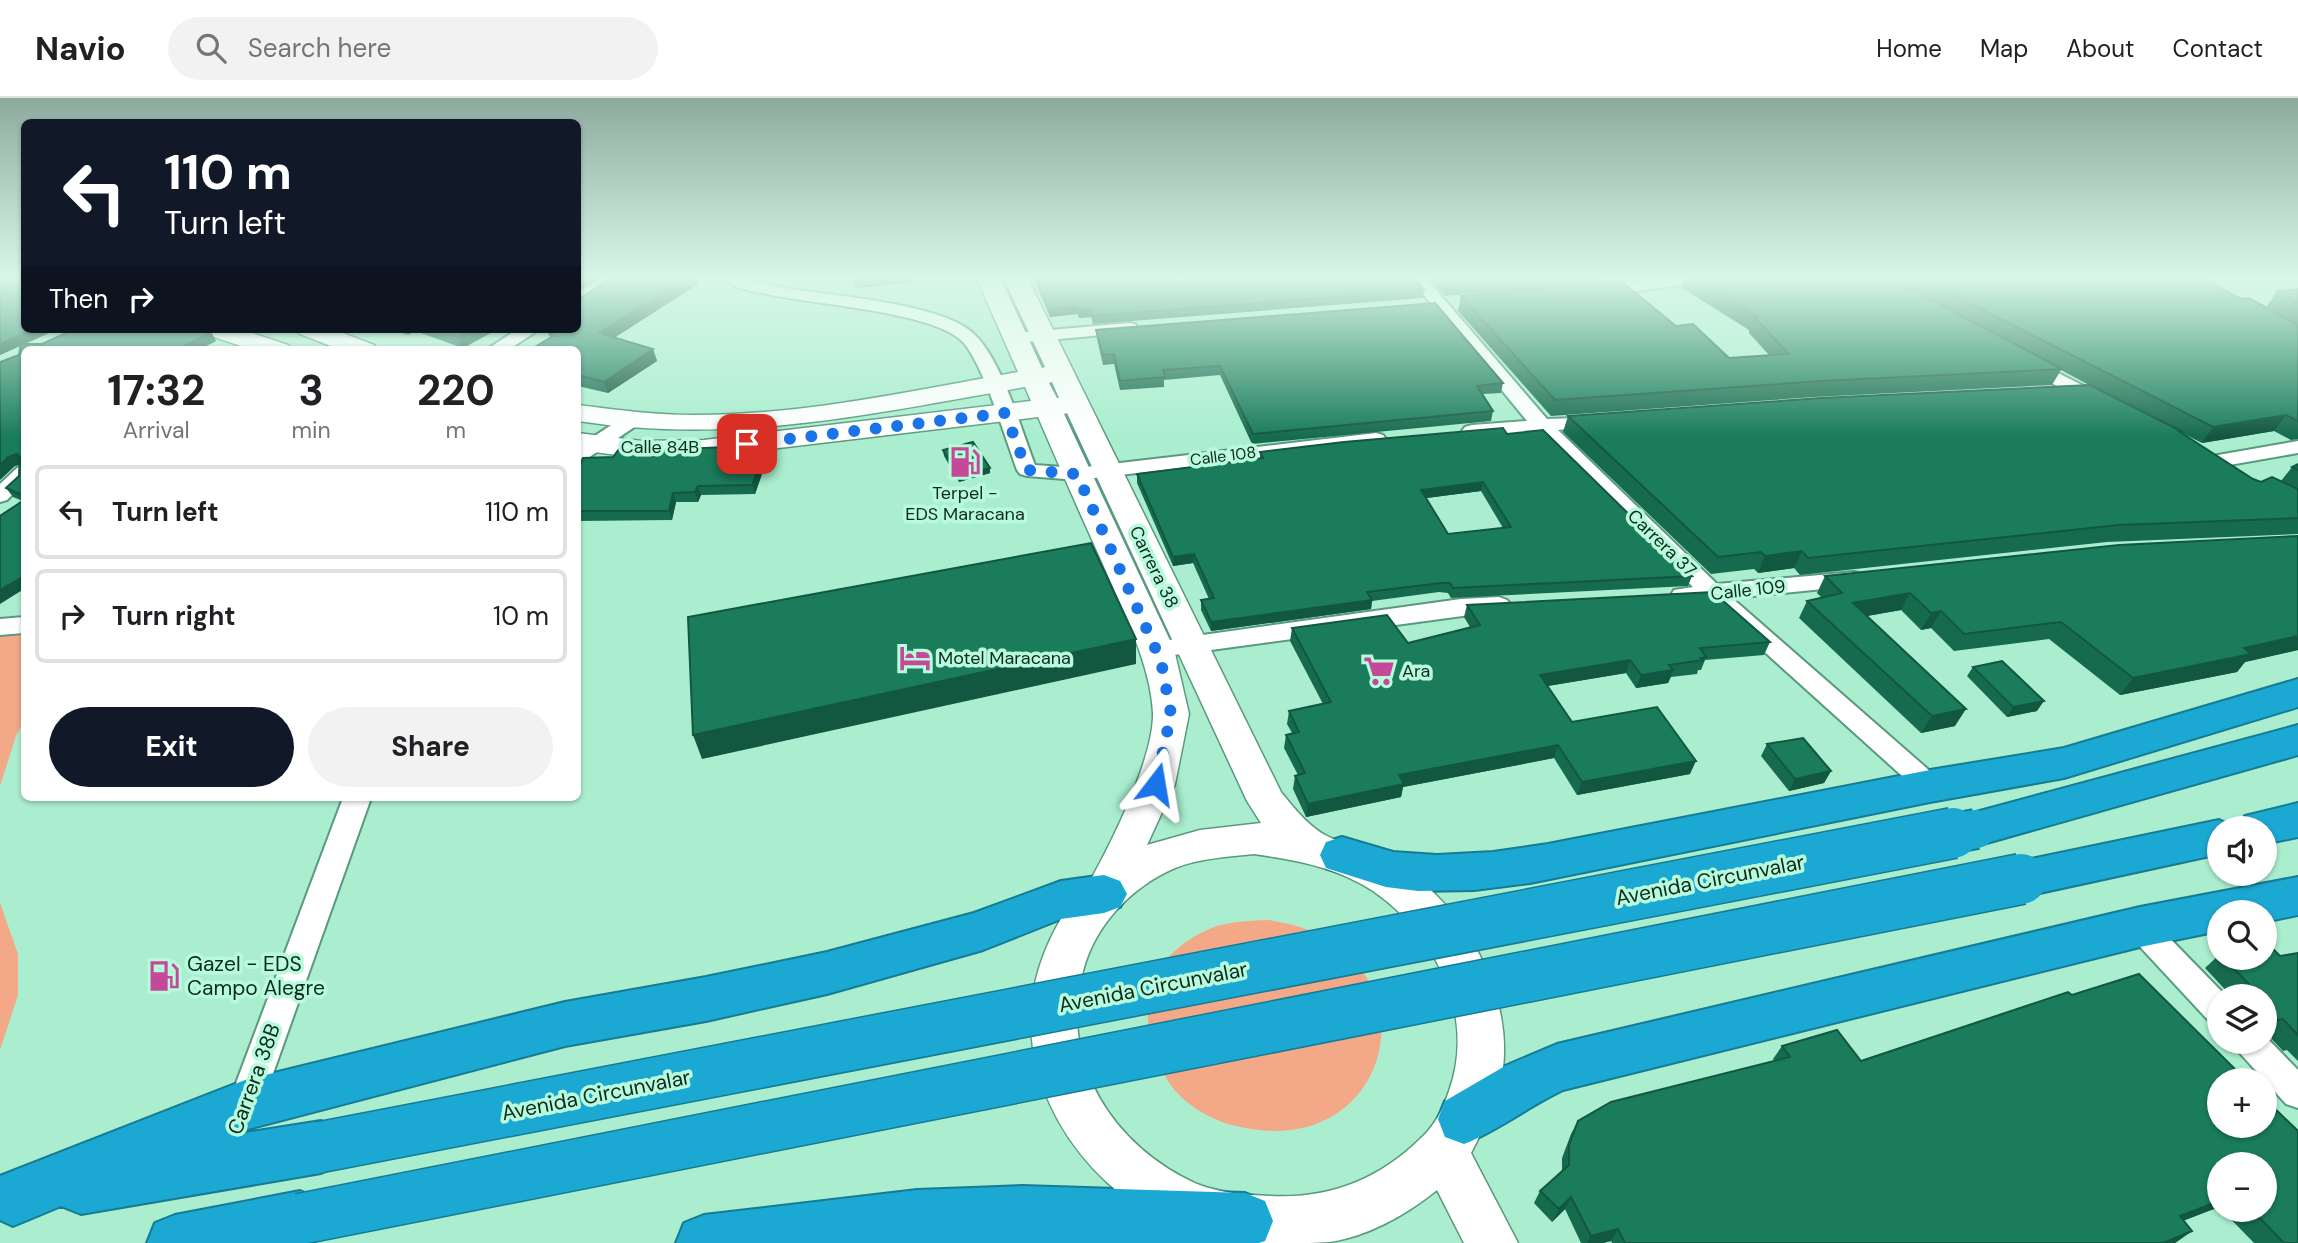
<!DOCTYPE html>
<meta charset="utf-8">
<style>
body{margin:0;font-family:"DM Sans",sans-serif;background:#f2f2f2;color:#202124;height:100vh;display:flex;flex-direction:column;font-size:26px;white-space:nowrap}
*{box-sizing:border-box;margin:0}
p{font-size:23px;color:#757577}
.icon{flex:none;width:38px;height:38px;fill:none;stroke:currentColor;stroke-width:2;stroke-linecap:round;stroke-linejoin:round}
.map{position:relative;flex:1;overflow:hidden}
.panel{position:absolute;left:21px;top:248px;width:560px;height:455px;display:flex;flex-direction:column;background:#fff;border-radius:10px;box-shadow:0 2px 5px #0004}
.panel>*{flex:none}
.banner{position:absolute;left:21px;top:21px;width:560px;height:214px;border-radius:10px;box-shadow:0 2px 5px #0004;background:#111827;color:#fff;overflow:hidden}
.controls{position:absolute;left:2207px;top:718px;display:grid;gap:14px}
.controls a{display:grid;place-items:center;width:70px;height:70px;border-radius:50%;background:#fff;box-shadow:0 2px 5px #0004;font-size:35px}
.pin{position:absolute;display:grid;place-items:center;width:60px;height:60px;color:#fff;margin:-30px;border-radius:14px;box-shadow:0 4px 10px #0006}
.me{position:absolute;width:77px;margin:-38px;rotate:14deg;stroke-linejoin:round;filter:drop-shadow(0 0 5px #0008)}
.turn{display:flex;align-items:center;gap:24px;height:147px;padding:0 28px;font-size:32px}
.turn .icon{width:91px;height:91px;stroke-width:2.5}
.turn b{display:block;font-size:49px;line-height:60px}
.then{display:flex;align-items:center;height:66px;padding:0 28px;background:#0003;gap:14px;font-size:26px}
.eta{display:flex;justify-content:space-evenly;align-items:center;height:119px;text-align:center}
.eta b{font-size:42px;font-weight:700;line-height:49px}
.action{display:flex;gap:14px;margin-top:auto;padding:14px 28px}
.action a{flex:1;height:80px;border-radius:42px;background:#111827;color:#fff;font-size:28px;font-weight:700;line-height:80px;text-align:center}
.action a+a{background:#f2f2f2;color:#202124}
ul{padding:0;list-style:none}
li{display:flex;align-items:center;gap:21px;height:94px;margin:0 14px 10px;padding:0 14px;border:4px solid #e0e0e0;border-radius:10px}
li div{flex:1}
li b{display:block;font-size:26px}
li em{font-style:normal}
header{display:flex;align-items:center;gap:42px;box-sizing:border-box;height:98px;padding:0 35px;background:#fff;border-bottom:2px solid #e0e0e0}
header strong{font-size:33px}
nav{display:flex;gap:38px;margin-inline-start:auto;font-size:24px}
.search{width:490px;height:63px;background:#f2f2f2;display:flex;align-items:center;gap:18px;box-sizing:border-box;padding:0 24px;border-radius:38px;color:#757577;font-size:26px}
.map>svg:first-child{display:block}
.green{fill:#f3a988}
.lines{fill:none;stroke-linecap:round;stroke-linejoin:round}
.street-casing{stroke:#599a7f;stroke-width:4}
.secondary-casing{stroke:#599a7f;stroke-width:3}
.highway-casing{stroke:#167c93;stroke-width:4}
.street{fill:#fff;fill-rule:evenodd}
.secondary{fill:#fff;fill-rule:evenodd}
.highway{fill:#1ba8d2;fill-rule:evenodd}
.highway-bridge-far1-casing{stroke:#167c93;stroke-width:42;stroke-linecap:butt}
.highway-bridge-casing{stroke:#167c93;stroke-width:53;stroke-linecap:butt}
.highway-bridge-far1{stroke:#1ba8d2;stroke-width:38}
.highway-bridge{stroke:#1ba8d2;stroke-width:50}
.wall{fill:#166b4e;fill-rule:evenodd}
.shaded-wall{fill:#125740}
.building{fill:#1a7c5b;stroke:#125740;stroke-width:2;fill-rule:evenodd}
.route{stroke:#1a73e8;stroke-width:12;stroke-dasharray:0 21.6}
.labels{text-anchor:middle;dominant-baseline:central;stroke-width:7;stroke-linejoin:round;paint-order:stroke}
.far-street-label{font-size:16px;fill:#0e2a1f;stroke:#b7fbdc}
.street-label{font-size:18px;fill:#0e2a1f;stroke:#b7fbdc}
.poi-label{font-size:18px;fill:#0e2a1f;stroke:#b7fbdc;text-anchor:start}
.near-street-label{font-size:21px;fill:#0e2a1f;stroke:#b7fbdc}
.near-poi-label{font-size:21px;fill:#0e2a1f;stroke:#b7fbdc;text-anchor:start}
</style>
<header>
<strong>Navio</strong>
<div class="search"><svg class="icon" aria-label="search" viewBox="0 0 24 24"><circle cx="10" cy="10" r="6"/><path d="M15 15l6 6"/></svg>Search here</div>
<nav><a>Home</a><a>Map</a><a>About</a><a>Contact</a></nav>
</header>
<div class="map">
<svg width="2298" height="1145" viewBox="0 0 2298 1145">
<rect width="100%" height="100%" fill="#aaeecf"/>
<path class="green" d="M24,536V623L16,638L0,688V538Z
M0,805L18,856V897L0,952Z
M1269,822C1279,824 1291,826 1300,829C1439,877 1388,1066 1236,1028C1209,1022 1178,1003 1165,978C1134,920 1143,861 1207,832C1226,823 1248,823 1269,822Z"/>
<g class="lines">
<defs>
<path id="street" d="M724,179C745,177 764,187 786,190C830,198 945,205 975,237C1003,265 1020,329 1035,367L1077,370L1376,335L1383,337L1386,341L1383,345L1376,347L1077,382L1027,378L1020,376L1017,372C1005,339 984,268 963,244C934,213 807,206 762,195C748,192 733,191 724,179Z
M1409,179H1425L1547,321L1607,319L1610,323L1607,327L1558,332L1717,486L1854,474L1862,476L1865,481L1862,486L1854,488L1732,500L1939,681L1943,688L1939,695L1930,698L1921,695L1707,502L1682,504L1674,502L1671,497L1674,492L1693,489L1537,334L1465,337L1462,333L1465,329L1472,327L1527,323Z
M1670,179H1713L1705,184L1598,198L1590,193L1598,188Z
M1129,225L1135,226L1138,230L1135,234L1015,245L1006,240L1015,235Z
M518,231H540L508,252H486Z
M2026,259L2106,299L2109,303L2099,309L2092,307L2020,268L2017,264Z
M632,316L642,322L639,326L585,362L578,364V349L625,318Z
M2298,343V355L2218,369L2211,367L2208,363L2211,359L2218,357Z
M24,368V385L7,402L0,404V386L17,370Z
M1499,499L1507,502L1511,507L1507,512L1174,557L1166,555L1162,549L1166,543L1174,541L1461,501Z
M24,519V535L0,537V521Z
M343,700H371L260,1012L255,1023L243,1028L231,1023L226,1012Z
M2140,817L2150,820L2226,898H2219V926L2208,922L2130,838L2125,829L2130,820Z
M2264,937L2298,972V1010L2286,1006L2238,953L2233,943H2264Z"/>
<path id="secondary" d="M976,179H1000L1042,270L1045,269L1003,179H1027L1281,694C1293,709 1310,730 1327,738C1351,750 1378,754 1401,769C1464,808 1512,894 1503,970C1500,998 1484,1030 1471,1055L1518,1145H1464L1437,1092C1407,1116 1369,1138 1330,1144C1317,1145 1302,1145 1288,1145C1269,1145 1247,1145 1228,1144C1126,1129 1036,1034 1031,930C1029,891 1043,849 1064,816C1072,804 1083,795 1090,783C1112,744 1154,659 1153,615C1151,568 1124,515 1106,473C1083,422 1060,370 1038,319L704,359L641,360L578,352V335L641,343L704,342L1031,303L1025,289C870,316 735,347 578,323V307C617,312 656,317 695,317C804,317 911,293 1018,274ZM1052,284L1059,300H1057L1049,285ZM1067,315L1247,703L1261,725L1200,732L1147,747L1175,686L1189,616L1174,551L1064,316ZM1254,756C1296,762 1337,769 1373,793C1436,836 1476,918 1449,993C1443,1011 1435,1028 1420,1041C1378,1082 1329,1101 1270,1098C1246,1097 1219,1095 1197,1086C1114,1049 1058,964 1083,873C1095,827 1131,789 1175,770C1200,760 1228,759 1254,756Z
M201,231H240L288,247L292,252H253L205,236Z
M296,231H332L374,247L378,252H341L300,236Z"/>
<path id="highway" d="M2298,581V609L2064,680L1930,704L1530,785L1474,792L1418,793L1386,789L1326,770L1320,757L1326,744L1342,739L1393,754L1437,757L1493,754L1548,746L1930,672L2064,650Z
M2298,627V657L1976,748L1961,743L1954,731L1961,719L1976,714Z
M2298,705V739L2264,746V730H2238L2245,718Z
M2219,722L2236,730H2219V756L2021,799L2005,794L1998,781L2005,768L2021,763Z
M1104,777L1120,783L1127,796L1120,809L1104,815L1061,821L983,852L827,896L706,923L565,948L248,1031L232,1037L321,1023L340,1031L348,1049L340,1067L321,1075L81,1116L61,1108L13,1128L0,1122V1078L245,982L565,904L706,879L827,854L974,815L1061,783Z
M2298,779V817L2264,824V814H2219V833L2140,849L1563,992C1529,1008 1499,1032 1464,1046L1445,1039L1438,1021L1445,1003L1505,968L1557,946L2140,809Z
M1022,1088L1245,1095L1265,1103L1273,1123L1265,1143L1259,1145H676L684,1125L704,1117L917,1092Z
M300,1093L320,1101L328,1121L320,1141L310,1145H147L155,1125L175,1117Z"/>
</defs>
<use href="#street" class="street-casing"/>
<use href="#secondary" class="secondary-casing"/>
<use href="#highway" class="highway-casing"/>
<use href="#street" class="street"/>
<use href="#secondary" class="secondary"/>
<use href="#highway" class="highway"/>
<defs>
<path id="highway-bridge-far1" d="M1944,737L1976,731"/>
<path id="highway-bridge" d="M321,1049L1953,735
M300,1121L2021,781"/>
</defs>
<use href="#highway-bridge-far1" class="highway-bridge-far1-casing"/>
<use href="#highway-bridge" class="highway-bridge-casing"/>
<use href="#highway-bridge-far1" class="highway-bridge-far1"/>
<use href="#highway-bridge" class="highway-bridge"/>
</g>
<path class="wall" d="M0,179L24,231H58L25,246H42L211,234L216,243L198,252H24V491L23,403L13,399L6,390L19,378V367L15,368L19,257L20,248L0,257Z
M613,179H696L698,186L614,240L653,251L657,263L608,295L578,288V252L551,240L545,231H578L582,199Z
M1033,179H1176L1179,183L1424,192L1423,200L1093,226L1091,219L1079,220L1077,216L1050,219Z
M1428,179H1602L1601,185L1729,260L1769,257L1749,235V232L1682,190L1685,179H2201L2241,201L2266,210L2277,193L2298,191V341L2291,342L2274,333L2202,345L2182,335L2253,381L2261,384L2281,383L2292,369L2298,366V436L2107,444L1800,477L1794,470L1758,475L1754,471L1711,476L1563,334L1568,318L2089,287L2061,272L2052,287L1814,299L1551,318L1458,213L1461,198L1573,187L1445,198Z
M388,231H498L463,250L415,233L408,237Z
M1096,232L1503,285L1501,295L1483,296L1493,313L1491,323L1252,346L1220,277L1164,282V289L1120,292L1114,266L1103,267L1097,241Z
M1507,336L1692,478L1688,488L1451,500L1448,495L1439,494L1372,503L1371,511L1211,533L1201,512V502L1209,501L1193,465L1173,468L1137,385V376L1260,361V354ZM1481,393L1503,430L1448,436L1426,400Z
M725,349L728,359L726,364L761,363L763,373L755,396L701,397L698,404H676L672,422L578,423V371L638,353Z
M943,352L990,375L959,384L944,358Z
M2298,438V552L2245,564L2237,574L2120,597L2049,541L1954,553L1931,530L1921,532L1901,512L1867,518L1955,628L1921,635L1799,520L1807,503L1822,500L1817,495L1825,478Z
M1467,507L1770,544L1764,557L1705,562L1701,572H1698L1697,576L1671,579L1668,585L1636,590L1626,575L1547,588L1572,624L1690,676L1577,697L1554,660L1403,689L1401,699L1306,719L1293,691L1295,678L1298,677L1284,650L1286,637L1292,635L1287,626L1289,613L1323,606L1290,543L1292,530L1408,545L1470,529L1464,519Z
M1973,569L2037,613L2007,619L1967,578Z
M1767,646L1831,673L1824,685L1789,693L1761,658Z
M2298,855V963L2287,952L2283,953L2266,935H2264V898H2231L2205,870L2219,857V859L2280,858Z
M2068,894L2298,1145H2254L2221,1111H2264L2219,1066V1109L2183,1123L2192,1133L2175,1145H1612L1611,1143L1603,1145H1581L1565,1111L1552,1124L1534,1105L1540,1093L1562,1073V1060L1571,1036L1578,1023L1774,963L1773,961L1782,948L1861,963Z"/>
<path class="shaded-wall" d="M582,179H604L578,194V181Z
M690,179H696L698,186L603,247L599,235Z
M853,179H910L911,185L855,190Z
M1077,208V216L1050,219L1049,211Z
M1091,211V219L1079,220V212Z
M33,231H58L0,257V246Z
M405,231H414L415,233L408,237Z
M472,231H498L463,250L458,239Z
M211,234L216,243L198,252H181L180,250Z
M653,251L657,263L608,295L604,284Z
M2286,317L2274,333L2202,345L2213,329Z
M725,349L728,359L722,373L719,364Z
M17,356L23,365L15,368L0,382V367L8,359Z
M761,363L763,373L755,396L752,387Z
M990,370V375L959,384V378Z
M1483,384L1481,393L1419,401L1421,392Z
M698,388L701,397L698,404L695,394Z
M673,395L676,404L672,422L669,413Z
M1802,453L1794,470L1758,475L1765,458Z
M1194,456L1193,465L1173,468V459Z
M24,478V491L0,506V492Z
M1910,495L1901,512L1844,522L1853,505Z
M1372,502L1371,511L1211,533V524Z
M1941,513L1931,530L1921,532L1931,515Z
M2298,538V552L2245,564L2237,574L2120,597L2133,580L2244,550Z
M1136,541V566L702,661L693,637Z
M1630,562L1626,575L1536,590L1540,577Z
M1673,572L1668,585L1636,590L1641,577Z
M2044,603L2037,613L2007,619L2013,609Z
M1966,611L1955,628L1921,635L1932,618Z
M1558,647L1554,660L1403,689L1401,699L1306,719L1308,706L1399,677Z
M1696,663L1690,676L1577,697L1582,684Z
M1831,673L1824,685L1789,693L1795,681Z
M1571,1099L1565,1111L1552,1124L1559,1111Z
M2219,1103V1109L2163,1130L2180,1118Z
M1618,1131L1611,1143L1603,1145H1587L1591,1138Z
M2192,1133L2175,1145H2163Z"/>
<path class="building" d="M0,179H24V231H33L0,246Z
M613,179H690L599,235L653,251L604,284L578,277V252H530L553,238L548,231H578V200L582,199Z
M1036,179H1176L1179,183L1212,179H1413L1424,192L1093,218L1091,211L1079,212L1077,208L1049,211Z
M1436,179H1581L1447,190Z
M1694,179H1888L2062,271L1821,283L1555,302L1461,198L1621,183L1676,228L1693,226L1729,260L1789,256L1754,219H1758Z
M1918,179H2201L2241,201L2249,200L2298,227V323L2286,317L2213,329Z
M2298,191V205L2277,193Z
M1435,205L1503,285L1477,288L1493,313L1253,336L1220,268L1163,272L1165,279L1120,283L1114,256L1103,257L1096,232Z
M75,231H205L211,234L180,250L187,252H24V398L6,390L19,378L20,359L17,356L8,359L0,367V264L19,257L21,246H42Z
M436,231H472L458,239Z
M2090,287L2183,334H2180L2253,381L2261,384L2272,379L2298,391V420L2118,427L1808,460L1802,453L1765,458L1761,454L1718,459L1568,318L1821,300Z
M1503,330L1507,336L1543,332L1692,478L1453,490L1450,485H1441L1367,494L1372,502L1211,524L1201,502L1214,500L1194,456L1173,459L1137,376L1263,360L1260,354L1344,344ZM1483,384L1511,429L1448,436L1421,392Z
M973,344L990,370L959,378L943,352Z
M725,349L719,364L761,363L752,387L698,388L695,394L673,395L669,413H578V371L583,360L613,359L619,351L638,353Z
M2298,366V372L2292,369Z
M24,402V478L0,492V418Z
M2298,438V538L2244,550L2251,556L2133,580L2061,524L1964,536L1941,513L1931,515L1910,495L1853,505L1966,611L1932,618L1807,503L1842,495L1825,478L2119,447Z
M1091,445L1136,541L693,637L688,519Z
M1713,494L1770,544L1700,550L1706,559L1701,560L1703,562L1669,567L1673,572L1641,577L1630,562L1540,577L1572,624L1657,609L1696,663L1582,684L1558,647L1399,677L1404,686L1308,706L1295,678L1305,675L1286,637L1299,634L1289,613L1331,604L1292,530L1387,517L1408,545L1480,527L1467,507Z
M2002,563L2044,603L2013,609L1973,569Z
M1803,640L1831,673L1795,681L1767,646Z
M2268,846L2280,858L2298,855V937L2283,921L2278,922L2270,913L2274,912L2264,903V898H2260L2223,859H2264V847Z
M2139,876L2246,982H2219V1027H2264V1000L2298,1033V1145H2284L2251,1111H2264V1066H2219V1103L2180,1118L2192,1133L2163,1145H1625L1618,1131L1591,1138L1571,1099L1559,1111L1540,1093L1569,1067V1047L1578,1023L1611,1004L1790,959L1782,948L1837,932L1861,963L2068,894L2072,897Z"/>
<linearGradient id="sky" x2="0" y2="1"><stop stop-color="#8daa9e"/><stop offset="0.53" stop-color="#d9f7e9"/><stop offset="1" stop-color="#d9f7e9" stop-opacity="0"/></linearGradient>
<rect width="2298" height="339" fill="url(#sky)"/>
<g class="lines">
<path class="route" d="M747,346L1005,315L1027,372L1077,376L1161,563L1171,616L1156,686"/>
</g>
<defs>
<symbol id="fuel-bare" viewBox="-9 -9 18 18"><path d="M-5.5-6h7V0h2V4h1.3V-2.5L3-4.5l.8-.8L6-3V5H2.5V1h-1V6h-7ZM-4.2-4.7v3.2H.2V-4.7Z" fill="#c54998" stroke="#b7fbdc" stroke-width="2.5" paint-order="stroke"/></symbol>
<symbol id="hotel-bare" viewBox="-9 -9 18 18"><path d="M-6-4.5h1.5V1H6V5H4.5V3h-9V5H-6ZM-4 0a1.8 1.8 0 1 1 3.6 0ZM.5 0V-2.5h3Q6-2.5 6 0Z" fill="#c54998" stroke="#b7fbdc" stroke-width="2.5" paint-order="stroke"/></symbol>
<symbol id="supermarket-bare" viewBox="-9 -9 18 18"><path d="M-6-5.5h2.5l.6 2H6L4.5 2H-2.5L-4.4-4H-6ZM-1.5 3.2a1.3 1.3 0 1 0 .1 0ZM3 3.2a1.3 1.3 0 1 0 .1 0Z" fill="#c54998" stroke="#b7fbdc" stroke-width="2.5" paint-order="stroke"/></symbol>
</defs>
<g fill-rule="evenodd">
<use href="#fuel-bare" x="943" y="342" width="44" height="44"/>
<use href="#hotel-bare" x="893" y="538" width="44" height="44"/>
<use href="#supermarket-bare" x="1357" y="551" width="44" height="44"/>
<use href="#fuel-bare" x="142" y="856" width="44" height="44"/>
</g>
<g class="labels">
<g class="far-street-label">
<text transform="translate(1223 358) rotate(-7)">Calle 108</text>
</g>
<g class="street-label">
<text x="660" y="349">Calle 84B</text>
<text transform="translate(1662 445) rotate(44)">Carrera 37</text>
<text transform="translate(1154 469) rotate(64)">Carrera 38</text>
<text transform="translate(1748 492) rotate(-6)">Calle 109</text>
</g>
<g class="poi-label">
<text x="965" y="395" text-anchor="middle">Terpel -<tspan x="965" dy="21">EDS Maracana</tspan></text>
<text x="938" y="560">Motel Maracana</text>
<text x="1402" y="573">Ara</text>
</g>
<g class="near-street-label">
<text transform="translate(1710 782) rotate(-11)">Avenida Circunvalar</text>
<text transform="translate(1153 889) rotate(-11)">Avenida Circunvalar</text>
<text transform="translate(254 981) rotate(-70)">Carrera 38B</text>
<text transform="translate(596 997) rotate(-11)">Avenida Circunvalar</text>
</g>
<g class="near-poi-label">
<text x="187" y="866">Gazel - EDS<tspan x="187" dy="24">Campo Alegre</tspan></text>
</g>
</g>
</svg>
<div class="controls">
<a><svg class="icon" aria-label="sound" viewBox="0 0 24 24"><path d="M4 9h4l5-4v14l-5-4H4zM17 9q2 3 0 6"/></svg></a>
<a><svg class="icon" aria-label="search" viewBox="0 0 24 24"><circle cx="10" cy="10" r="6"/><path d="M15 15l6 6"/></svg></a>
<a><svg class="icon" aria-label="layers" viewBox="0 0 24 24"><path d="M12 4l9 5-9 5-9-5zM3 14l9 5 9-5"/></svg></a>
<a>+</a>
<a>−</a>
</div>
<div class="pin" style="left:747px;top:346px;background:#d93025"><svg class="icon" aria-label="arrive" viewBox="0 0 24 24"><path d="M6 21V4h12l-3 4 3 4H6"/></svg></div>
<svg class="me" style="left:1156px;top:686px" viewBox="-20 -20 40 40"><path d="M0-17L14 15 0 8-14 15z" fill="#1a73e8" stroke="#fff" stroke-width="4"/></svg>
<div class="banner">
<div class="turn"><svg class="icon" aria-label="left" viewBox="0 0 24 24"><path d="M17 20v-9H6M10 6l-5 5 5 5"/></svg><div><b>110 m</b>Turn left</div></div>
<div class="then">Then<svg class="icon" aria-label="right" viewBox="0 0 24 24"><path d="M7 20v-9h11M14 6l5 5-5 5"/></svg></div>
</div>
<section class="panel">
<div class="eta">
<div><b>17:32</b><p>Arrival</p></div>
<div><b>3</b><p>min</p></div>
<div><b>220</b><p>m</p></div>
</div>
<ul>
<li><svg class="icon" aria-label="left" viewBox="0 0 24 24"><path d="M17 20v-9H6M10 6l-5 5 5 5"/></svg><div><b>Turn left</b></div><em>110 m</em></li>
<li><svg class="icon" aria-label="right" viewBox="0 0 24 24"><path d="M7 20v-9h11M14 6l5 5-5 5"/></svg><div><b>Turn right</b></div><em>10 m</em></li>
</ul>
<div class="action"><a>Exit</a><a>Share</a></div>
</section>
</div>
